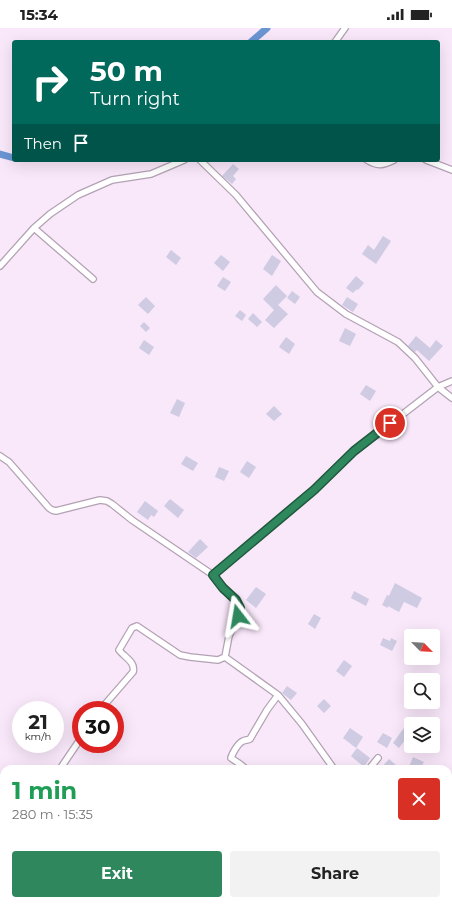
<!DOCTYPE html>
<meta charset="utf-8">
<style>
body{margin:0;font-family:Montserrat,sans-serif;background:#f2f2f2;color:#222;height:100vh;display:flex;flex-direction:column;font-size:15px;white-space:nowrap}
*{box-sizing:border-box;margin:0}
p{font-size:13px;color:#767676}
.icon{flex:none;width:22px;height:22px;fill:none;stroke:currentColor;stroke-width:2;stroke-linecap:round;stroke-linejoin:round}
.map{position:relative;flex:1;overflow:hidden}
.details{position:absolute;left:0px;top:737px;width:452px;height:140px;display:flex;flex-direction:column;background:#fff;border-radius:12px 12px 0 0;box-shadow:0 4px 16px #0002}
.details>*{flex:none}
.banner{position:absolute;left:12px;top:12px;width:428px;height:122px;border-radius:4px;box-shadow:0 4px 16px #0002;background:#00695c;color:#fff;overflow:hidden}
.needle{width:26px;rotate:114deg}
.buttons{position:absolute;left:404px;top:601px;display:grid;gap:8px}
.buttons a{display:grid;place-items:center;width:36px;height:36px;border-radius:4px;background:#fff;box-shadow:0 4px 16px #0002;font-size:20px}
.speed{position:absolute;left:12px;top:673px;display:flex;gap:8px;font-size:20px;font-weight:700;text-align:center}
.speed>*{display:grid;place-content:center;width:52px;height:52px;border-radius:50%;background:#fff;box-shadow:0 4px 16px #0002;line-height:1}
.speed small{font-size:10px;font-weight:400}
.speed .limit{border:6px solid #d22;background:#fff;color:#111}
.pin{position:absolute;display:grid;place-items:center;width:34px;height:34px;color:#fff;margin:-17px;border:2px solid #fff;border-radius:50%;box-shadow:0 1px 4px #0007}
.me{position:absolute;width:44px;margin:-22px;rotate:346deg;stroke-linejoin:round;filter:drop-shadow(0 0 3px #0008)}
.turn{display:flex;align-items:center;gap:14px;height:84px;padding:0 12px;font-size:18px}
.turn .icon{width:52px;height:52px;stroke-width:2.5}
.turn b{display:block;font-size:28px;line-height:34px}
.then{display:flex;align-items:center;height:38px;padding:0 12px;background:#0003;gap:8px;font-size:15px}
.round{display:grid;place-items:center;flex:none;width:42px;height:42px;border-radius:4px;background:#f2f2f2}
.overview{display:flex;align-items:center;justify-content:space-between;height:68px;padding:0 12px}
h1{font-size:24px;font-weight:700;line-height:30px;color:#1e9e55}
.primary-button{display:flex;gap:8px;margin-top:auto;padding:8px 12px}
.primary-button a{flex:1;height:46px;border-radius:4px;background:#2f885d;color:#fff;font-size:16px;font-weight:700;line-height:46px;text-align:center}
.primary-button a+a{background:#f2f2f2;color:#222}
.status{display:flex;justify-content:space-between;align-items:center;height:28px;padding:0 20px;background:#fff;direction:ltr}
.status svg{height:11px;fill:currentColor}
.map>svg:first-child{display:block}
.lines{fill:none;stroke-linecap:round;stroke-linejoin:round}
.canal{stroke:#6a95d3;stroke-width:7}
.building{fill:#cecbe2}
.street-casing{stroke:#b3a2b4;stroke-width:8}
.highway-casing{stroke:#b3a2b4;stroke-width:12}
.street{stroke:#fff;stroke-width:5.5}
.highway{stroke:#fff;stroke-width:10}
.route-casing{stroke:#1f583c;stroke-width:10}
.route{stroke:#2f885d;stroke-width:7}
</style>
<div class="status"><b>15:34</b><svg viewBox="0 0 49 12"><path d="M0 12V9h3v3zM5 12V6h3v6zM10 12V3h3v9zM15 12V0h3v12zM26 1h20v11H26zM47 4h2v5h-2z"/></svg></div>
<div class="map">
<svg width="452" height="877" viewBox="0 0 452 877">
<rect width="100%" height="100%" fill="#f9e7fa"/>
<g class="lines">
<path class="canal" d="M251,14L267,0
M0,126L14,130"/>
</g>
<path class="building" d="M233,136L239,141L233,148L236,151L232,156L222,148Z
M383,208L391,213L376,236L362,226L368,217L374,222Z
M171,222L181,230L176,237L166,229Z
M221,227L230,234L223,243L214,235Z
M272,227L281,233L272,248L263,241Z
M356,248L364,255L358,262L357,261L353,265L346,260Z
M223,249L231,254L225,263L217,258Z
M276,257L287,268L278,277L288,286L274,300L265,292L274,282L263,271Z
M292,263L300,269L295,276L287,270Z
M146,269L155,278L148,286L138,277Z
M347,269L358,276L353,284L342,277Z
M240,282L246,287L242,293L235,288Z
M253,285L262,294L257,299L248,291Z
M144,294L150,300L146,304L140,298Z
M345,300L356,306L350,318L339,313Z
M416,308L430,320L436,312L443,318L429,333L417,322L415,324L408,318Z
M286,309L295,316L289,326L279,319Z
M144,312L154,319L149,327L139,320Z
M366,357L376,363L370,373L360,366Z
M177,371L185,375L179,389L170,385Z
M274,378L282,386L274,393L266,386Z
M186,428L198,435L193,443L181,436Z
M247,433L256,439L249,450L240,444Z
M219,439L229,443L224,453L215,449Z
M170,471L184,482L178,490L164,478Z
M145,473L158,483L154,489L151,487L148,492L137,484Z
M200,511L208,519L196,530L188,524Z
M395,555L422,570L417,580L404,574L399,584L388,578V580L382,577L387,567L389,568Z
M256,559L266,566L256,580L246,572Z
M354,563L369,571L366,578L351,570Z
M314,586L321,590L315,601L308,596Z
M383,610L390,613L391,610L397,613L392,623L380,617Z
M344,632L352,638L344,649L336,643Z
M287,658L297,665L291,672L282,665Z
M324,671L331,678L324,685L317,678Z
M406,697L411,701V704L399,720L393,715Z
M350,700L363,709L356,720L343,710Z
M383,705L392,710L387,720L377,714Z
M357,720L370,730L364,739L351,728Z
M413,729L424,734L420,741H412L409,739Z
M389,731L396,737L393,741H380Z"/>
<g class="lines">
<defs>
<path id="street" d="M335,14L345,0
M200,132L236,167L317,264L346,286L398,314L415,330L438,359L452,353
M367,132C378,139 383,137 394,132
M426,132L452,142
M34,200L93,251
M0,238L34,200L50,186L78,167L112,152L151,146L184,132
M0,428L9,434L49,480L52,482L56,483L100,472L107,473L112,476L132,492L213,547L223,560L236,572L240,579L238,588L229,608L225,629
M213,547L314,462L355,423L438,359L452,370
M100,682L133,644C136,634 124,629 119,622L132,600L137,598L180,627L190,629L218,632L225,629L278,667L302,696L334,741
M60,741L81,710
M246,741L240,736L231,730C232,726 238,715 243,713C245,712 248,712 250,711L267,682L278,667
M369,741L378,730
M393,873L394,877"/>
<path id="highway" d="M0,851L4,852
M100,873L117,877"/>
</defs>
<use href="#street" class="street-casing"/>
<use href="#highway" class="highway-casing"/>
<use href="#street" class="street"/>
<use href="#highway" class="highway"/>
</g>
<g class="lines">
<defs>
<path id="route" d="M238,588L240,580L236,572L223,560L213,547L314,462L354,423L390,395"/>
</defs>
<use href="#route" class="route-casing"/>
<use href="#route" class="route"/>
</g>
</svg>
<div class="buttons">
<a><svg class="needle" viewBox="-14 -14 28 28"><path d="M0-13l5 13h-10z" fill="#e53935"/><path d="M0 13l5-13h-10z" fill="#767676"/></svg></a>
<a><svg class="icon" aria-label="search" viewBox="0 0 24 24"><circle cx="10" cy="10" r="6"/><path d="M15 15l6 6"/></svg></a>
<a><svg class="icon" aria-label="layers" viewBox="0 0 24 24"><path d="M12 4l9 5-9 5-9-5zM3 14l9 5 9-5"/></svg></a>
</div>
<div class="speed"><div>21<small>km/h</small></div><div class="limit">30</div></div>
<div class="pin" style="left:390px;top:395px;background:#d93025"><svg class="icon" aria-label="arrive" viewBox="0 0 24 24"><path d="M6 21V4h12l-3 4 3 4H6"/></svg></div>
<svg class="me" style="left:238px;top:588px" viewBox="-20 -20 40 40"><path d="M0-17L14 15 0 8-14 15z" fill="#2f885d" stroke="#fff" stroke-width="4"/></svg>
<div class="banner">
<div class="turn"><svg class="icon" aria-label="right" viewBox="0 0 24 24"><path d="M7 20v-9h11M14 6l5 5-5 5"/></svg><div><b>50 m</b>Turn right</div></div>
<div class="then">Then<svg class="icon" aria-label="arrive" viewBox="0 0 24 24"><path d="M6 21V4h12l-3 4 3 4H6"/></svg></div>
</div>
<section class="details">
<div class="overview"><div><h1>1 min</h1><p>280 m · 15:35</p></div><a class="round" style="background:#d93025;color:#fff"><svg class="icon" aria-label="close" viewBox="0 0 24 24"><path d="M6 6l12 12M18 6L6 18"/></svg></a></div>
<div class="primary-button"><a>Exit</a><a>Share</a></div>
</section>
</div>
